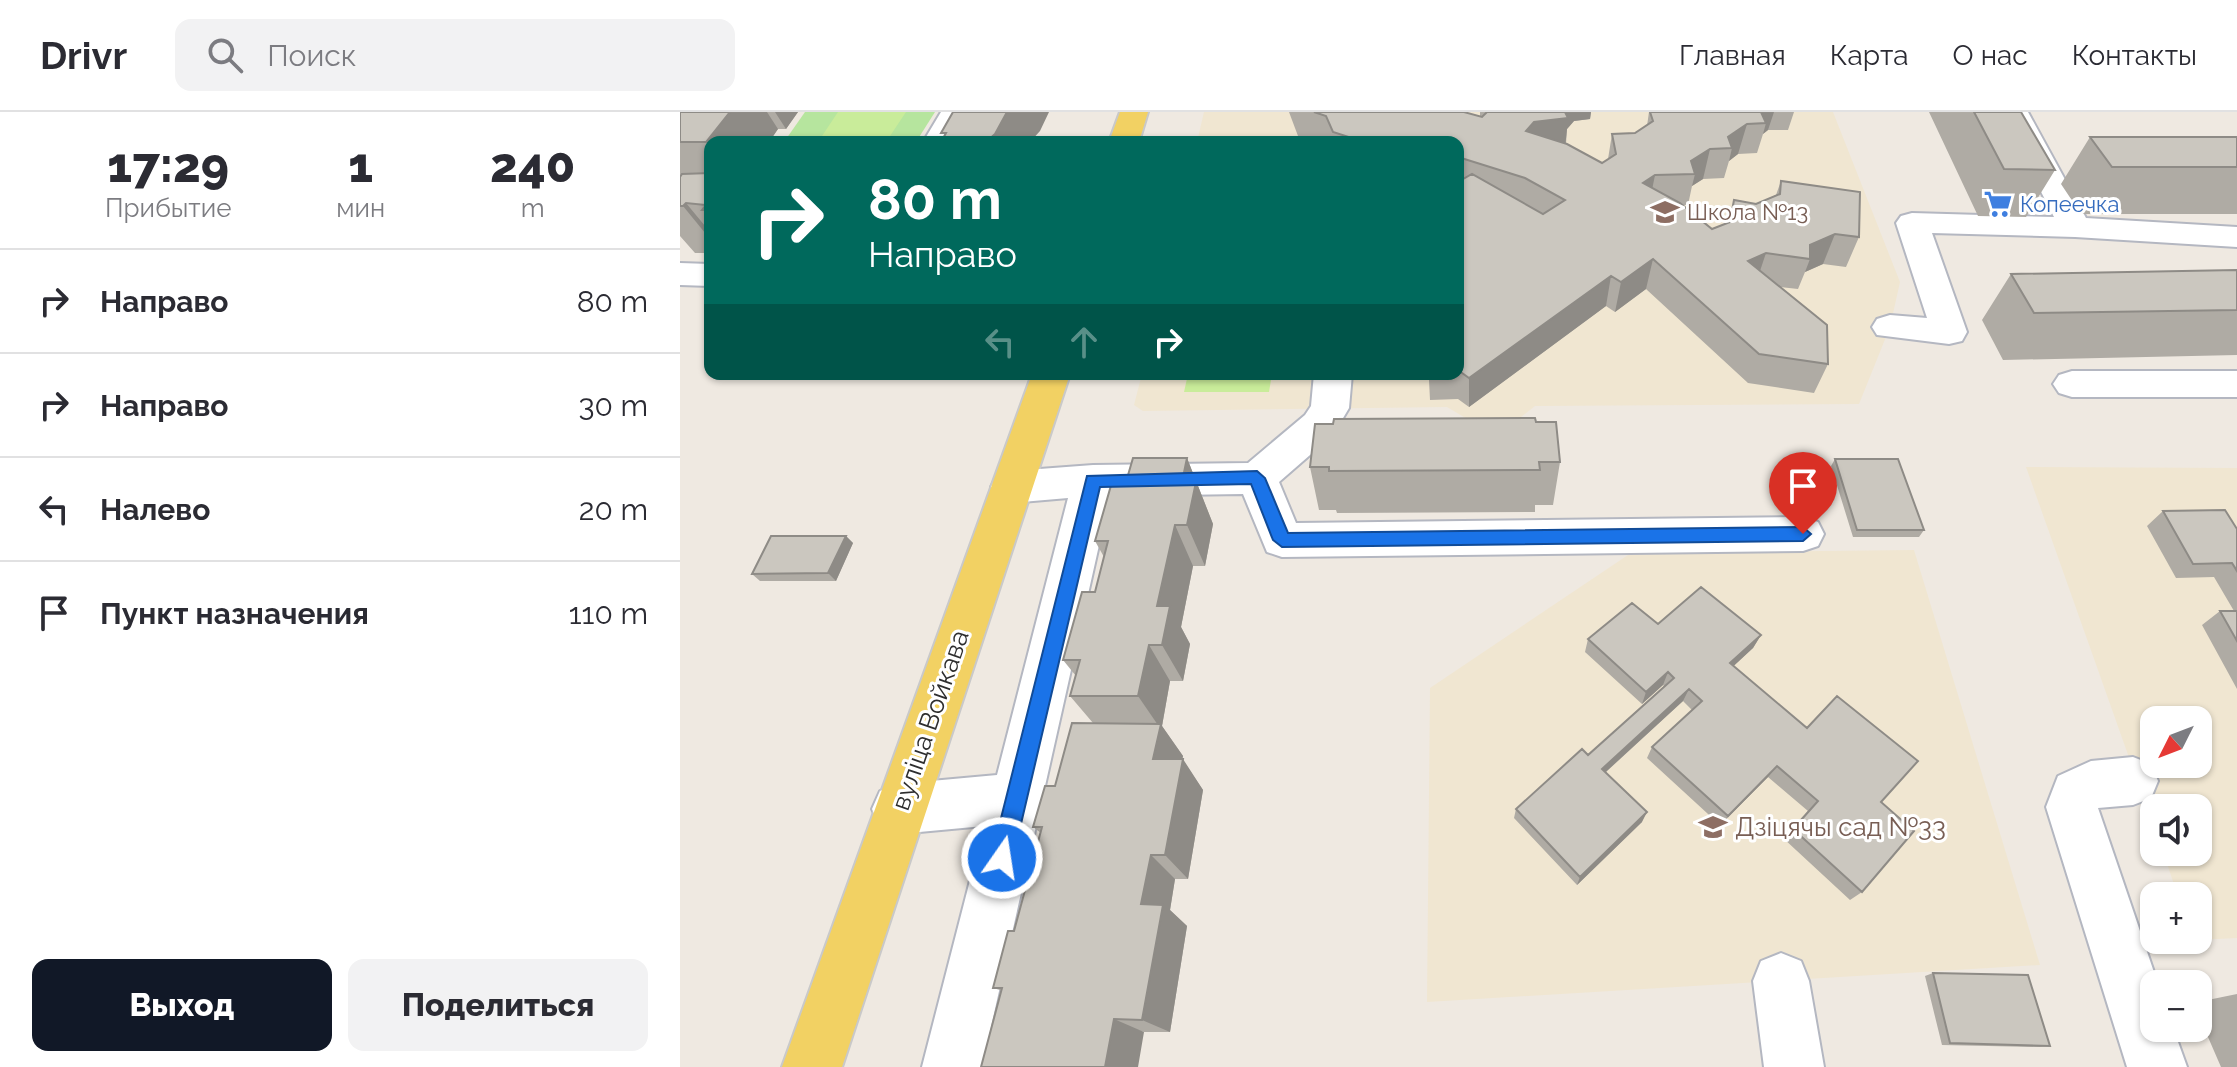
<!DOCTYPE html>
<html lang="ru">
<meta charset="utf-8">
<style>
body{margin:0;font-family:Raleway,sans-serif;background:#f2f2f3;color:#2b2b33;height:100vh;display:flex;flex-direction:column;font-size:30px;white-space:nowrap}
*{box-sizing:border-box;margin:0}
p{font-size:26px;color:#7c7c81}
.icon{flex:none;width:44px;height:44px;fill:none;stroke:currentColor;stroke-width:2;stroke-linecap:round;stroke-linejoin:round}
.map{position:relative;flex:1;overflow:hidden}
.drawer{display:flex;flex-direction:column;background:#fff;width:680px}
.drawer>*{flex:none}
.banner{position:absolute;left:24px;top:24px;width:760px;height:244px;border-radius:16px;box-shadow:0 2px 6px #0004;background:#00695c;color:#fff;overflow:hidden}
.needle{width:52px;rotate:228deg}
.tools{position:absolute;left:1460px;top:594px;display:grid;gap:16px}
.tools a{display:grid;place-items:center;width:72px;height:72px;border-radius:16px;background:#fff;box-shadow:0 2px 6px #0004;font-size:40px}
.pin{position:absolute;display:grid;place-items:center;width:68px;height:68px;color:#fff;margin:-82px -34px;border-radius:50% 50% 50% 0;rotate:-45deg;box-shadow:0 0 8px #0007}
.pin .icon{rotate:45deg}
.me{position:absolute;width:88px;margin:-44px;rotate:13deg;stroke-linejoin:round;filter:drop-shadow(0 0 6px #0008)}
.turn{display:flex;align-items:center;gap:28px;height:168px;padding:0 32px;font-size:36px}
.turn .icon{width:104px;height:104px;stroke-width:2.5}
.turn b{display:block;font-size:56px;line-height:68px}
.lanes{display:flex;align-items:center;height:76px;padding:0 32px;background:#0003;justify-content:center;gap:40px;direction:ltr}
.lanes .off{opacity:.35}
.eta{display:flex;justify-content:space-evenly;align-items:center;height:136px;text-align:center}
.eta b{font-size:48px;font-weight:800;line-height:56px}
.cta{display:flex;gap:16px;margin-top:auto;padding:16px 32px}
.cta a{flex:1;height:92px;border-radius:16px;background:#111827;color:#fff;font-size:32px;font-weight:800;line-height:92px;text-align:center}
.cta a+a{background:#f2f2f3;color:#2b2b33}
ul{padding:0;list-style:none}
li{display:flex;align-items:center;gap:24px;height:104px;padding:0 32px;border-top:2px solid #e1e1e2}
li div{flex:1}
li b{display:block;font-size:30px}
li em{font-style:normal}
header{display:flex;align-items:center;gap:48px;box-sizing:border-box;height:112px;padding:0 40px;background:#fff;border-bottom:2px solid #e1e1e2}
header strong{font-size:38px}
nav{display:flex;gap:44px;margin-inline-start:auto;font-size:28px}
.search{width:560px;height:72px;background:#f2f2f3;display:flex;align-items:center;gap:20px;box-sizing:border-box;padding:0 28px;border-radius:16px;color:#7c7c81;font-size:30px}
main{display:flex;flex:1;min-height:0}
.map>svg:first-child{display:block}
.education{fill:#f0e6d1;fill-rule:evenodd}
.green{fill:#b6e59e}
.pitch{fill:#c9ec9a}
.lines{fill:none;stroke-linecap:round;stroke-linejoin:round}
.minor-casing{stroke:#b4b7c1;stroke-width:4}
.major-casing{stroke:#c9c9c9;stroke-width:4}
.minor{fill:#fff;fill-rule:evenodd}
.major{fill:#f2d163;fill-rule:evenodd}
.wall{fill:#afaba4}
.shaded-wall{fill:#8e8b86}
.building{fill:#cbc7bf;stroke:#8e8b86;stroke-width:2}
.route{fill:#1a73e8;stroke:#114b97;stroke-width:2}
.labels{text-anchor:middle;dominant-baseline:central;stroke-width:6;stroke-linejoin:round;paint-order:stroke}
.far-shop-label{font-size:22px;fill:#366cbe;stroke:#fff;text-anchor:start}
.far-education-label{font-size:22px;fill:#785e54;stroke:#fff;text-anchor:start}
.street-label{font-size:26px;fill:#2e2e2e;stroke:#fff}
.education-label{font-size:26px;fill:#785e54;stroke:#fff;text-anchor:start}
</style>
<header>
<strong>Drivr</strong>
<div class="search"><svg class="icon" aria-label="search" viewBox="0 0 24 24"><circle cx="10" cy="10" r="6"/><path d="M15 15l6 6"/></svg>Поиск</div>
<nav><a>Главная</a><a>Карта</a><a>О нас</a><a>Контакты</a></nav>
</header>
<main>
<section class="drawer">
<div class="eta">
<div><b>17:29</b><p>Прибытие</p></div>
<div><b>1</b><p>мин</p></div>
<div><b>240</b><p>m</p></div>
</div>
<ul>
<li><svg class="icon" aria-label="right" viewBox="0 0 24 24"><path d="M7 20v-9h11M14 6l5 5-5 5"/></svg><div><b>Направо</b></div><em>80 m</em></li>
<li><svg class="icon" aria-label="right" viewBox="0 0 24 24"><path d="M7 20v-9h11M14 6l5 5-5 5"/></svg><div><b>Направо</b></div><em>30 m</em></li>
<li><svg class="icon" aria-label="left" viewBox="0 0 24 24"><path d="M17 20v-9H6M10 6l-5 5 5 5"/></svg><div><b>Налево</b></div><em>20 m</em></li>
<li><svg class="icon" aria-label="arrive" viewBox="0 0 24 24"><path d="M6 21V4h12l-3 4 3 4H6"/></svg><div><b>Пункт назначения</b></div><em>110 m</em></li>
</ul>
<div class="cta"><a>Выход</a><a>Поделиться</a></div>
</section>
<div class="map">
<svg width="1557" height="955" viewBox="0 0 1557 955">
<rect width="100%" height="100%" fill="#efe9e1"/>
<path class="education" d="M524,0H1153L1220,170L1210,215L1179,292L855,294L836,309L789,308L767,295L463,299L454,293L462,262H778V30H517Z
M1346,355L1557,356V826L1518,828V784H1498L1483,740H1518V696H1474V716ZM1474,608H1518V652H1474Z
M1234,438L1360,853L747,890L750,576L951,441Z"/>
<path class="green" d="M125,0H255L236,30H104Z"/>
<path class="pitch" d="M158,0H226L206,30H138Z
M508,262H592L589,280H504Z"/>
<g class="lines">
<defs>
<path id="minor" d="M261,0H289L273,30H243Z
M1320,0H1348L1406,106L1557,115V135L1395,125L1252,121L1287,220L1282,229L1269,232L1197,223L1192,215L1197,207L1210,203L1247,206L1216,111L1221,104L1232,101L1374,105Z
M0,151L30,152V174L0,173Z
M1392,259H1557V285H1392L1379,281L1373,272L1379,263Z
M634,262H672L669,296L653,323L599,370L616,411L1123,405L1138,410L1144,422L1138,434L1123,439L602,445L587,440L563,382L430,384L302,955H242L304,714L218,722L200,715L192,697L200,679L218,672L317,663L388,386L331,391L317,386L311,375L317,364L331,359L413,353L568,351L625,303L631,294Z
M1453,645L1471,652L1478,669L1471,686L1453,693L1418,696L1478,872H1474V916H1493L1507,955H1447L1366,695L1378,664L1411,649Z
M1101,841L1121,849L1129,869L1144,955H1084L1073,869L1081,849Z"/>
<path id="major" d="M440,0H468L459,30H429Z
M352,262H390L162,955H102Z"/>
</defs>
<use href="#minor" class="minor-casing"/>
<use href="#major" class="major-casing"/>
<use href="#minor" class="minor"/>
<use href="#major" class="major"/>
</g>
<path class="wall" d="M0,0H118L106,17H98L89,30H30V141H15L0,124Z
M609,0H784L800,5V0H911L910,7L894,9L887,17L886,32L922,51L928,47L932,22L955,21L967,14L969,0H1114L1108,18H1088L1083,22L1077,41L1058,42L1049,49L1044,66L1023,67L1012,74L1008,93H1002L1032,117L1047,111L1054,88L1076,92L1096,83L1101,69L1179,125L1166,155L1143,152L1125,160L1118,177L1100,175L1148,252L1134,281L1068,271L966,177L935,200L926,194L789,295L778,287L750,288L749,268L742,262H778V30H638L618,24Z
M1249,0H1341L1375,58L1346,105L1298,104Z
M1410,25H1557V102H1401L1381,72Z
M1557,158V243L1323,248L1302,208L1331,162Z
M856,310L880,350L873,393H855V400L657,401L656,398H639L630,355Z
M507,346L533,412L525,454H513L501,515L510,532L503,569H490L482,614L503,644L502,647L523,678L508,767H495L490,798L507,814L490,920H464L313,876L334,819L361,721L353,715L375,674L413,611L390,584L396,564L383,548L415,480L424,445L415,429L446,370Z
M1155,347L1244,418L1239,425H1173L1151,354Z
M1483,399L1557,417V577L1522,513L1540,499H1554L1534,465L1496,466L1467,414Z
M166,424L173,431L156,469H80L72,462Z
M978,512L1081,523L1073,536L1053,554L1201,690L1182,780L1170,788L1103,726L1128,699L1088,665L1040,713L967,646L972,635L1012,598L1003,589L926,660L962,710L897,773L834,706L836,697L908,643L984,574L983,573L962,592L905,540L908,527Z
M1253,861L1370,934L1360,935L1262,933L1245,864Z
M1557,882V955H1541L1518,902V890Z"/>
<path class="shaded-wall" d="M50,0H87L98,17L89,30H30V34L26,30Z
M95,0H118L106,17Z
M327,0H369L360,19L350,30H306Z
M882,0H911L910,7L894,9L887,17L885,36L846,19L854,10Z
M1081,0H1094L1088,18L1083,22L1086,11Z
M1067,12L1058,42L1049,49L1052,36L1048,25Z
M1030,37L1023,67L1012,74L1015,62L1011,49Z
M975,63L969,93L963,71Z
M6,91L30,120V127L3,94Z
M1155,122L1143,152L1125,160L1130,147V133Z
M1086,141L1076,171L1068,149Z
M973,147L966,177L935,200L941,170Z
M931,164L926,194L789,295V266Z
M507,346L533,412L525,454L507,413L502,370Z
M495,413L513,454L501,515L510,532L503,569L482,533L477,494Z
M166,424L173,431L156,469L148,461Z
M1081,523L1073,536L1043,564L1050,551Z
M469,533L490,569L482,614L503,644L496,678L473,647L480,616L458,584Z
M988,560L983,573L962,592L966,580Z
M1009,577L1003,589L918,667L922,657Z
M503,647L523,678L508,767L485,743Z
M1097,654L1088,665L1040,713L1048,704Z
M967,700L962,710L897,773L900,765Z
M471,743L495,767L490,798L507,814L490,920L462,908L461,792Z
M434,907L464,920L458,955H425Z"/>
<path class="building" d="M0,0H50L26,30H0Z
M273,0H327L315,22L306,30H261L266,21H261Z
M634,0H784L802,5L807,0H885L888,6L854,10L846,19L887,32L922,51L936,42L932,22L955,21L973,9L970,0H1081L1086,11L1067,12L1048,25L1052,36L1030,37L1011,49L1015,62L975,63L963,71L1000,91L1032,117L1050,110L1054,88L1076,92L1100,82L1101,69L1180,80L1179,125L1155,122L1130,133V147L1086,141L1068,149L1147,213L1148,252L1079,242L973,147L941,170L931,164L789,266L778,258V70L792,62L863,102L885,88L845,66L778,45V30H684L653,20L646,4Z
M1294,0H1341L1375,58L1324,57Z
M1410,25H1557V55H1432Z
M30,61V98H22L26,93L6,91L3,94H0V65L2,62Z
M1557,158V198L1354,201L1331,162Z
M855,306L856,310H876L880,350H859L860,358L649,359V355H630L635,312H653L654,307Z
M453,346H507L502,370H516L507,413H495L477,494H490L482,533H469L458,584H390L400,548H383L402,480H415L428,429H415L432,370H446Z
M1155,347H1218L1244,418H1177Z
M1545,398L1557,417V459L1552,451L1513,452L1483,399Z
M91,424H166L148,461L72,462Z
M1021,475L1081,523L1050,551L1127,616L1157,584L1238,649L1201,690L1234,719L1182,780L1113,717L1138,689L1097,654L1048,704L972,635L1022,589L1009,577L922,657L967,700L900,765L836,697L902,637L908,643L994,566L988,560L966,580L908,527L952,491L978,512Z
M1540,499H1557V529Z
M392,611L481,612L473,647H503L485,743H471L461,792L483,793L462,908L434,907L425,955H301L322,876H313L328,819H334L362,715H353L365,674H375Z
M1253,861L1348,863L1370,934L1270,931Z"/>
<path class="route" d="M577,359L585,366L608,421L1123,415L1131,422L1123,429L602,435L593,428L571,372L420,375L333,746L330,754L322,757L314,754L311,746L407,364Z"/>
<defs>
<symbol id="supermarket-bare" viewBox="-9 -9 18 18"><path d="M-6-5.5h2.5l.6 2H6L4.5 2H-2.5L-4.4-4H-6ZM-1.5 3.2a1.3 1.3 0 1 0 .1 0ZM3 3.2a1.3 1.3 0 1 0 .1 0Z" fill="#3f7fe0" stroke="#fff" stroke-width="2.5" paint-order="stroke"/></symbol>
<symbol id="school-bare" viewBox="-9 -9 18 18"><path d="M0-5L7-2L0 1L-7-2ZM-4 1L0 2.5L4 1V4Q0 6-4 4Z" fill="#8d6e63" stroke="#fff" stroke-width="2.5" paint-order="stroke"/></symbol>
</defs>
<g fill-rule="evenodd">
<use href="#supermarket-bare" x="1298" y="72" width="40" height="40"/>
<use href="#school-bare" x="965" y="80" width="40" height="40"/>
<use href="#school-bare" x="1013" y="695" width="40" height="40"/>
</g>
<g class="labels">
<g class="far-shop-label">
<text x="1340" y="92">Копеечка</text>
</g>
<g class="far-education-label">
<text x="1007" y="100">Школа №13</text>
</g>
<g class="street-label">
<text transform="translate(250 608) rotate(-71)">вуліца Войкава</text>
</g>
<g class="education-label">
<text x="1055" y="715">Дзіцячы сад №33</text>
</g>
</g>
</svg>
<div class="tools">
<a><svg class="needle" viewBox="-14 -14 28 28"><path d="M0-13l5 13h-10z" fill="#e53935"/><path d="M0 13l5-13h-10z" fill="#7c7c81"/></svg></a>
<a><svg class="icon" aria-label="sound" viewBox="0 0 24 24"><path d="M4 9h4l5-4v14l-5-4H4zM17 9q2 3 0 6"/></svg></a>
<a>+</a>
<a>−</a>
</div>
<div class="pin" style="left:1123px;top:422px;background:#d93025"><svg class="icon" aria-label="arrive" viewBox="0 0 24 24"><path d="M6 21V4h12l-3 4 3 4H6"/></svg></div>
<svg class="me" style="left:322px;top:746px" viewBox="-20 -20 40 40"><circle r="17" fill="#1a73e8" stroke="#fff" stroke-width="3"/><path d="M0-11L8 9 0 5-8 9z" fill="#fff"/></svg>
<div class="banner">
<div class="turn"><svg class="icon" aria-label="right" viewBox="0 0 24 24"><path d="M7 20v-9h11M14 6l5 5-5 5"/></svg><div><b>80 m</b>Направо</div></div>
<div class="lanes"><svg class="icon off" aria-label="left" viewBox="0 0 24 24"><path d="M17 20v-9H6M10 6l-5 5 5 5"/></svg><svg class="icon off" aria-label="ahead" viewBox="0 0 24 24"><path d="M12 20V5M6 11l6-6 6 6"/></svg><svg class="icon" aria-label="right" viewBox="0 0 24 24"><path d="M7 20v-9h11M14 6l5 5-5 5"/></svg></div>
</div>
</div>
</main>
